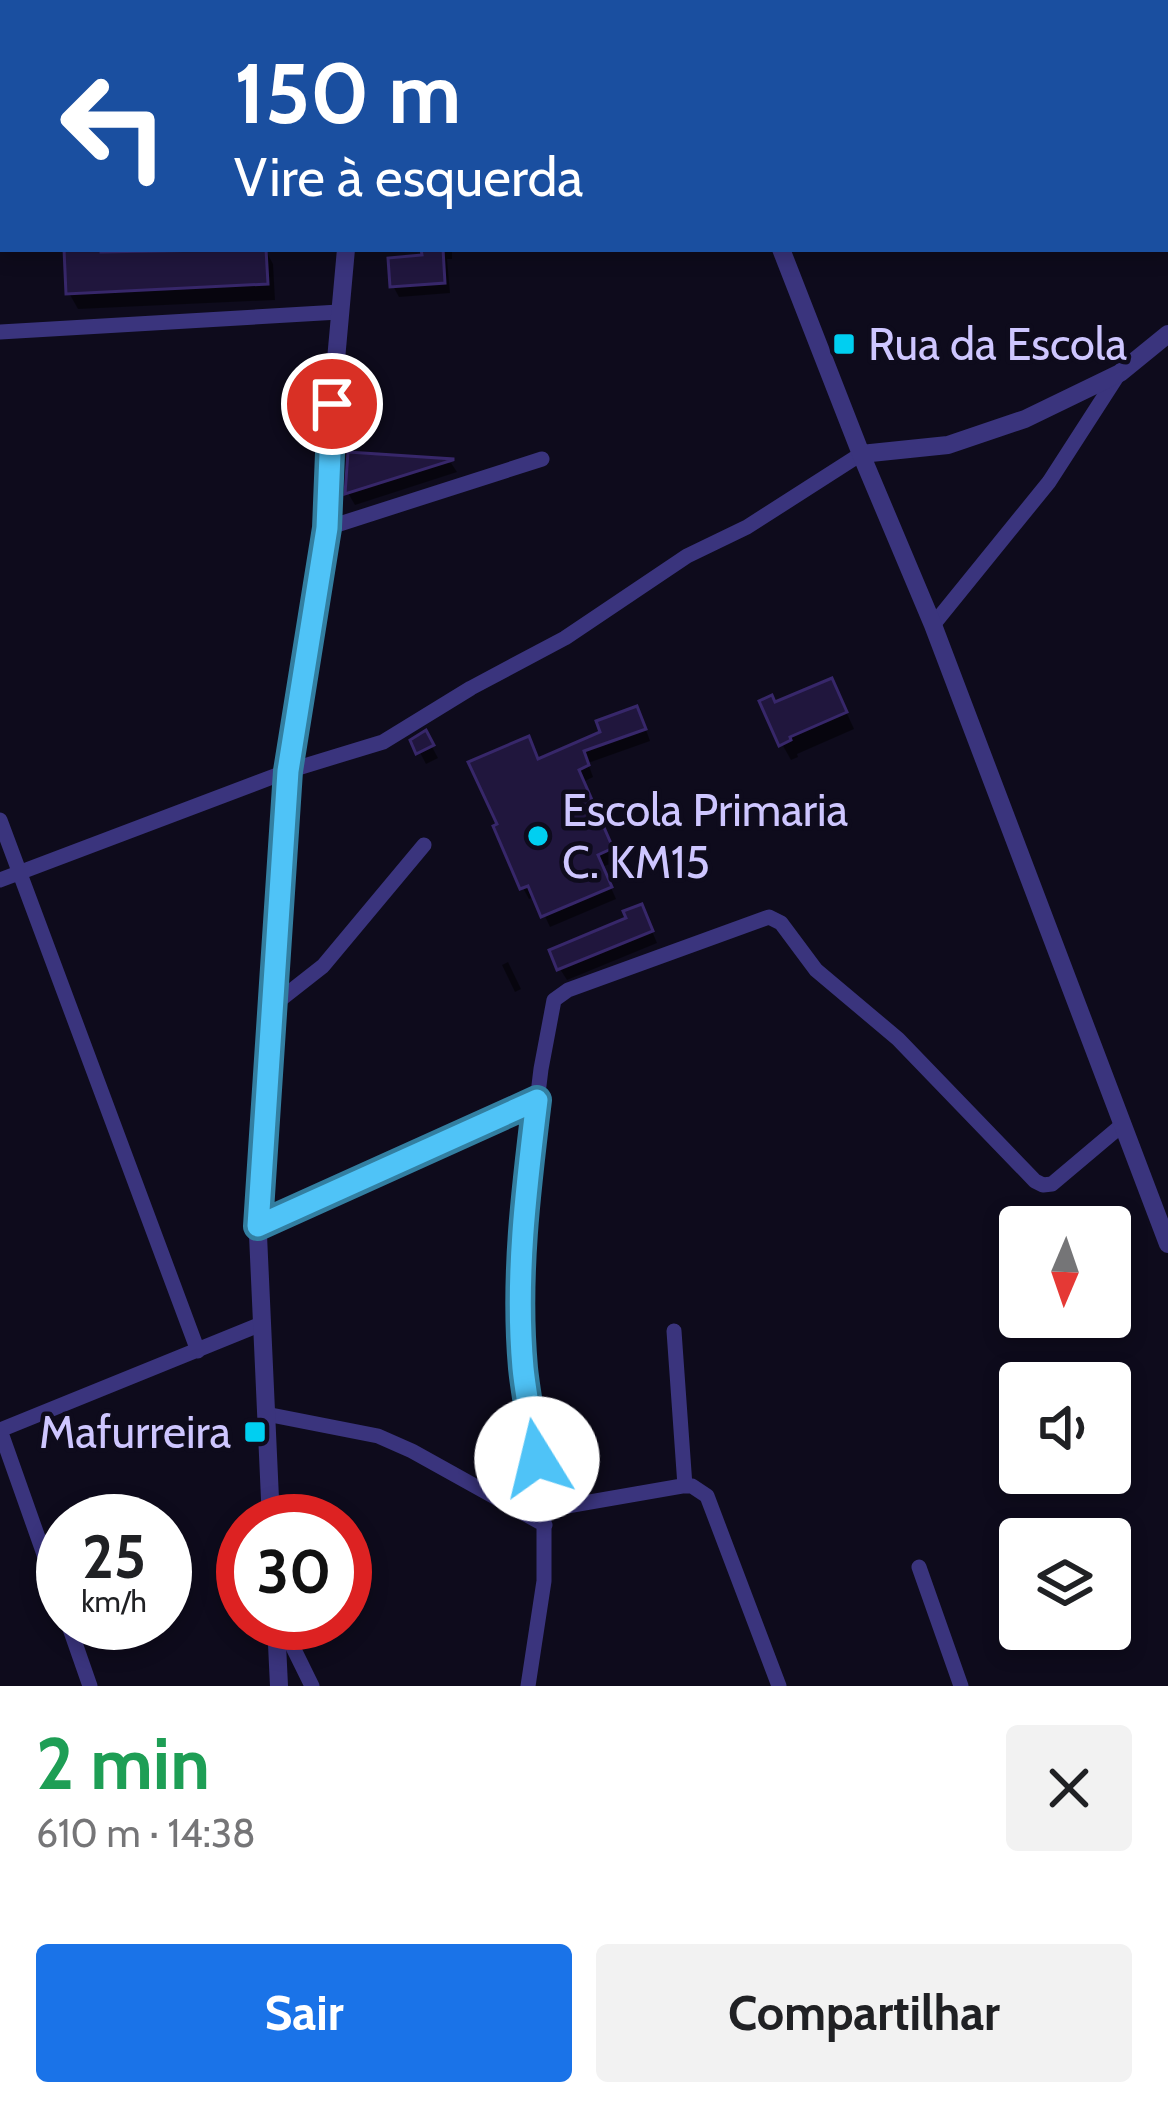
<!DOCTYPE html>
<html lang="pt">
<meta charset="utf-8">
<style>
body{margin:0;font-family:Cabin,sans-serif;background:#f2f2f2;color:#202124;height:100vh;display:flex;flex-direction:column;font-size:45px;white-space:nowrap}
*{box-sizing:border-box;margin:0}
p{font-size:39px;color:#757577}
.icon{flex:none;width:66px;height:66px;fill:none;stroke:currentColor;stroke-width:2;stroke-linecap:round;stroke-linejoin:round}
.map{position:relative;height:1686px;overflow:hidden}
.sheet{display:flex;flex-direction:column;background:#fff;flex:1}
.sheet>*{flex:none}
.banner{position:absolute;left:0px;top:0px;width:1170px;height:252px;box-shadow:0 6px 18px #0003;background:#1a4fa0;color:#fff;overflow:hidden}
.needle{width:78px;rotate:182deg}
.controls{position:absolute;left:999px;top:1206px;display:grid;gap:24px}
.controls a{display:grid;place-items:center;width:132px;height:132px;border-radius:12px;background:#fff;box-shadow:0 6px 18px #0003;font-size:60px}
.speed{position:absolute;left:36px;top:1494px;display:flex;gap:24px;font-size:60px;font-weight:700;text-align:center}
.speed>*{display:grid;place-content:center;width:156px;height:156px;border-radius:50%;background:#fff;box-shadow:0 6px 18px #0003;line-height:1}
.speed small{font-size:30px;font-weight:400}
.speed .limit{border:18px solid #d22;background:#fff;color:#111}
.pin{position:absolute;display:grid;place-items:center;width:102px;height:102px;color:#fff;margin:-51px;border:6px solid #fff;border-radius:50%;box-shadow:0 3px 12px #0007}
.me{position:absolute;width:132px;margin:-66px;rotate:351deg;stroke-linejoin:round;filter:drop-shadow(0 0 9px #0008)}
.turn{display:flex;align-items:center;gap:42px;height:252px;padding:0 36px;font-size:54px}
.turn .icon{width:156px;height:156px;stroke-width:2.5}
.turn b{display:block;font-size:84px;line-height:102px}
.round{display:grid;place-items:center;flex:none;width:126px;height:126px;border-radius:12px;background:#f2f2f2}
.headline{display:flex;align-items:center;justify-content:space-between;height:204px;padding:0 36px}
h1{font-size:72px;font-weight:700;line-height:90px;color:#1e9e55}
.primary-button{display:flex;gap:24px;margin-top:auto;padding:24px 36px}
.primary-button a{flex:1;height:138px;border-radius:12px;background:#1a73e8;color:#fff;font-size:48px;font-weight:700;line-height:138px;text-align:center}
.primary-button a+a{background:#f2f2f2;color:#202124}
.map>svg:first-child{display:block}
.shadow{fill:#0007}
.building{fill:#20163d;stroke:#37276a;stroke-width:3}
.lines{fill:none;stroke-linecap:round;stroke-linejoin:round}
.minor{stroke:#3a347d;stroke-width:15}
.tertiary{stroke:#3a347d;stroke-width:18}
.route-casing{stroke:#337fa1;stroke-width:30}
.route{stroke:#4fc3f7;stroke-width:21}
.poi-dot{fill:#00cff1;stroke:#0e0b1c;stroke-width:4.5}
.labels{text-anchor:middle;dominant-baseline:central;stroke-width:9;stroke-linejoin:round;paint-order:stroke}
.poi-label{font-size:45px;fill:#cec6ff;stroke:#0e0b1c;text-anchor:start}
</style>
<div class="map">
<svg width="1168" height="1686" viewBox="0 0 1168 1686">
<rect width="100%" height="100%" fill="#0e0b1c"/>
<path class="shadow" d="M598,0H631L632,3H599Z
M67,249H108V255L265,249L273,264L275,300L78,309L69,293Z
M424,249H452V259H447L450,293L399,297L393,286L425,258Z
M351,455L451,463L457,472L355,505L348,493Z
M840,698L854,729L797,754L798,757L791,760L782,744L775,706Z
M643,721L650,741L588,763L593,777L583,782L617,861L602,867L616,899L550,927L536,897L529,899L523,888L497,827L538,762Z
M425,734L438,758L426,764L414,741Z
M647,919L657,943L567,980L560,969Z
M508,962L521,989L515,992L502,965Z"/>
<path class="building" d="M64,249H101V252L266,249L268,284L66,294Z
M421,249H443L445,283L390,287L388,258L422,255Z
M348,452L453,459V460L345,494Z
M832,678L847,712L790,737L791,740L779,746L759,701L772,695L775,702Z
M637,706L646,729L584,751L589,765L579,770L613,848L598,855L612,887L541,917L528,886L520,889L493,826L497,824L468,762L529,736L538,759L600,732L596,721Z
M426,730L434,745L416,754L410,740Z
M642,904L653,931L557,970L549,950L626,918L623,911Z"/>
<g class="lines">
<path class="minor" d="M108,0L109,3
M1156,0L1158,3
M226,3L234,0
M699,3L705,0
M1167,18L1168,20
M0,96L3,95
M0,332L339,312
M327,528L542,459
M933,625L1049,482L1118,375
M0,820L198,1351
M0,880L288,771L383,742L471,688L565,638L687,556L747,527L861,454
M272,1006L323,966L424,845
M258,1225L537,1100
M674,1331L685,1486
M266,1414L378,1436L412,1451L545,1525
M0,1430L261,1324
M0,1430L63,1608
M544,1510L682,1486H692L707,1496L779,1686
M919,1567L961,1686
M68,1623L90,1686
M281,1623L312,1686
M528,1686L544,1581V1504L523,1368V1216L541,1069L554,1000L568,990L769,917L781,923L816,970L898,1039L1035,1181L1043,1185L1052,1184L1122,1125"/>
<path class="tertiary" d="M685,0L686,3
M402,3V0
M781,249L861,454L933,625L1168,1244
M861,454L948,445L1025,419L1120,373L1168,334
M271,1521L257,1213L288,771L327,528L332,404L346,249
M276,1623L279,1686"/>
</g>
<g class="lines">
<defs>
<path id="route" d="M332,404L327,528L288,771L258,1226L537,1100C526,1189 515,1278 523,1368C526,1398 533,1429 537,1459"/>
</defs>
<use href="#route" class="route-casing"/>
<use href="#route" class="route"/>
</g>
<g class="poi-dot">
<rect x="832" y="332" width="24" height="24" rx="6"/>
<circle cx="538" cy="836" r="12"/>
<rect x="243" y="1420" width="24" height="24" rx="6"/>
</g>
<g class="labels">
<g class="poi-label">
<text x="868" y="344">Rua da Escola</text>
<text x="562" y="810">Escola Primaria<tspan x="562" dy="52">C. KM15</tspan></text>
<text x="231" y="1432" text-anchor="end">Mafurreira</text>
</g>
</g>
</svg>
<div class="controls">
<a><svg class="needle" viewBox="-14 -14 28 28"><path d="M0-13l5 13h-10z" fill="#e53935"/><path d="M0 13l5-13h-10z" fill="#757577"/></svg></a>
<a><svg class="icon" aria-label="sound" viewBox="0 0 24 24"><path d="M4 9h4l5-4v14l-5-4H4zM17 9q2 3 0 6"/></svg></a>
<a><svg class="icon" aria-label="layers" viewBox="0 0 24 24"><path d="M12 4l9 5-9 5-9-5zM3 14l9 5 9-5"/></svg></a>
</div>
<div class="speed"><div>25<small>km/h</small></div><div class="limit">30</div></div>
<div class="pin" style="left:332px;top:404px;background:#d93025"><svg class="icon" aria-label="arrive" viewBox="0 0 24 24"><path d="M6 21V4h12l-3 4 3 4H6"/></svg></div>
<svg class="me" style="left:537px;top:1459px" viewBox="-20 -20 40 40"><circle r="19" fill="#fff"/><path d="M0-13L10 11 0 6-10 11z" fill="#4fc3f7"/></svg>
<div class="banner">
<div class="turn"><svg class="icon" aria-label="left" viewBox="0 0 24 24"><path d="M17 20v-9H6M10 6l-5 5 5 5"/></svg><div><b>150 m</b>Vire à esquerda</div></div>
</div>
</div>
<section class="sheet">
<div class="headline"><div><h1>2 min</h1><p>610 m · 14:38</p></div><a class="round"><svg class="icon" aria-label="close" viewBox="0 0 24 24"><path d="M6 6l12 12M18 6L6 18"/></svg></a></div>
<div class="primary-button"><a>Sair</a><a>Compartilhar</a></div>
</section>
